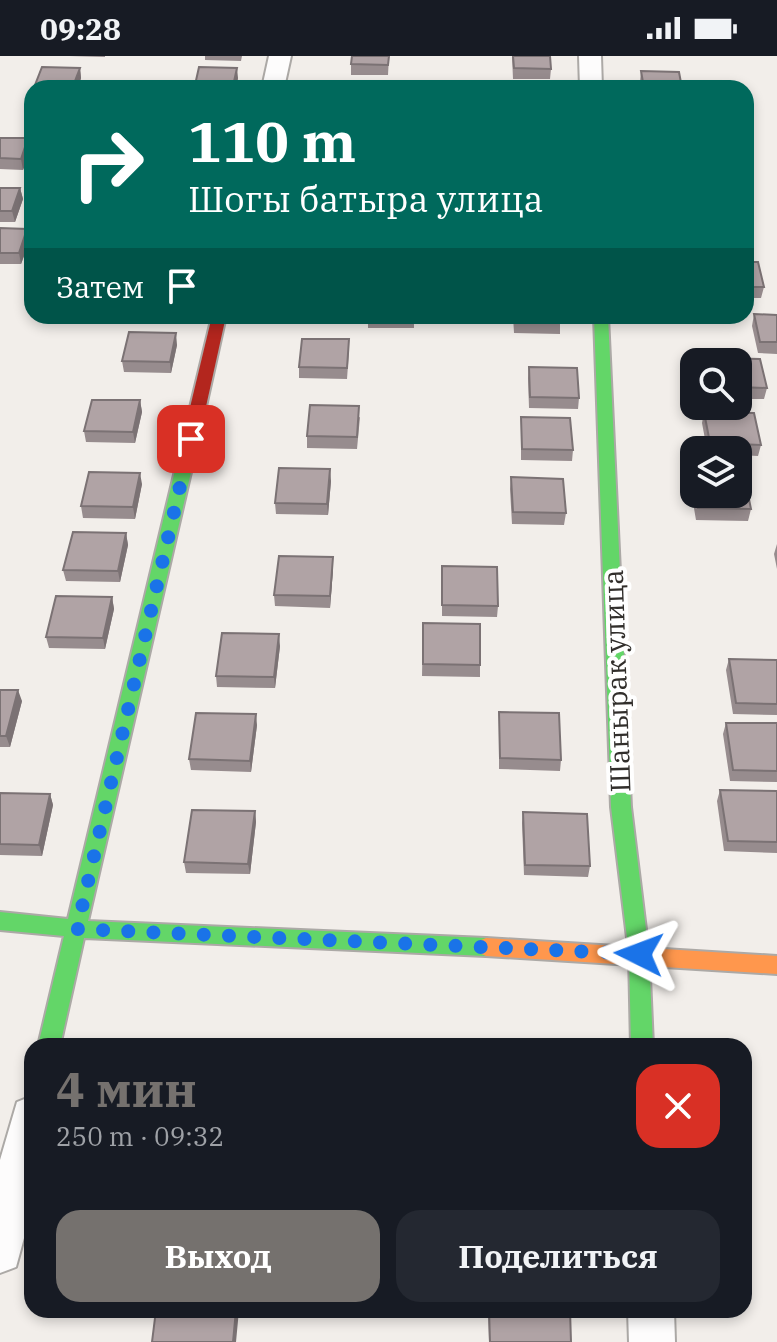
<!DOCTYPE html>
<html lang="ru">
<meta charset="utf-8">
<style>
body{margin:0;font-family:"IBM Plex Serif",serif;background:#242831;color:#f1f3f6;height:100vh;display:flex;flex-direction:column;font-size:30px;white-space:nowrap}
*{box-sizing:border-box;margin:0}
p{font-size:26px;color:#9ea1a6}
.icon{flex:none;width:44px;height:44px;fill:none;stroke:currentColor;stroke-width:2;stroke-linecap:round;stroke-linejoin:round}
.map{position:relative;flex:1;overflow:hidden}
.sheet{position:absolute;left:24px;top:982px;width:728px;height:280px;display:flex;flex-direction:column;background:#171b24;border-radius:24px;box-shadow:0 4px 12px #0003}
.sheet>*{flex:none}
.banner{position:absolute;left:24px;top:24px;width:730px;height:244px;border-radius:24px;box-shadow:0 4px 12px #0003;background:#00695c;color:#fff;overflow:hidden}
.fabs{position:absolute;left:680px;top:292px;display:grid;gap:16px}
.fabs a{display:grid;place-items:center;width:72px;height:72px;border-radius:16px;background:#171b24;box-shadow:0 4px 12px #0003;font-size:40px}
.pin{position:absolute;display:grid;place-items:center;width:68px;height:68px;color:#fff;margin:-34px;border-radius:16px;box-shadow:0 4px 12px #0006}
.me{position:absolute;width:88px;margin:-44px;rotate:273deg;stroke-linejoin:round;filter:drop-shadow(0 0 6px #0008)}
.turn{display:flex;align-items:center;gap:28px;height:168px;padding:0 32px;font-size:36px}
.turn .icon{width:104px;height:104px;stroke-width:2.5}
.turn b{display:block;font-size:56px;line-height:68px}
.then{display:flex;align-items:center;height:76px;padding:0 32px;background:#0003;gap:16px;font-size:30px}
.round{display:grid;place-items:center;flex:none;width:84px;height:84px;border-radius:24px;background:#242831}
.summary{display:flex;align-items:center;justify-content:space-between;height:136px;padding:0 32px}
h1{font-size:48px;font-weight:800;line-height:60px;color:#75716e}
.cta{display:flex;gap:16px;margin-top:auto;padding:16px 32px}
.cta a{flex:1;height:92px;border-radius:24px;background:#75716e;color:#fff;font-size:32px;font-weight:800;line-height:92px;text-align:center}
.cta a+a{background:#242831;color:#f1f3f6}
.status{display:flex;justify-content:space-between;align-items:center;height:56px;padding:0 40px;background:#171b24;direction:ltr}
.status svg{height:22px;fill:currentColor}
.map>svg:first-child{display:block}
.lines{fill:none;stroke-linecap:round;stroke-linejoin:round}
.street-casing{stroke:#aca9a6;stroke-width:4}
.fast-casing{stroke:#aca9a6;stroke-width:4}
.slow-casing{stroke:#aca9a6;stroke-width:4}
.jam-casing{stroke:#aca9a6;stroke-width:4}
.street{fill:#fdfcfc;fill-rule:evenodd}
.fast{fill:#63d668;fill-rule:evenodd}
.slow{fill:#ff974d;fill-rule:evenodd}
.jam{fill:#b3261e;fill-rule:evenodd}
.wall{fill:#978c8e}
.shaded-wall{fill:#7b7274}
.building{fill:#b0a3a5;stroke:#7b7274;stroke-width:2}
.route{stroke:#1a73e8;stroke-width:14;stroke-dasharray:0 25.2}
.labels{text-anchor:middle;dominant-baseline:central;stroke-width:8;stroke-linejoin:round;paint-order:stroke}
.street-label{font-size:28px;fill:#312e2b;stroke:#fff}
</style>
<div class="status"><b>09:28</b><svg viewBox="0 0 49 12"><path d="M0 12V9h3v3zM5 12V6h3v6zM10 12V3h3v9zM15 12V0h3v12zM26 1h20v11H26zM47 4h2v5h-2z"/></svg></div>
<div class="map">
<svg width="777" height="1286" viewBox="0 0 777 1286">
<rect width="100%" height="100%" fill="#f2eeea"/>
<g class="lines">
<defs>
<path id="street" d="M269,0H291L284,32H262Z
M579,0H601L602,32H580Z
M32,1040V1153L16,1211L0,1217V1104L17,1046Z
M628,1254H674L675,1286H629Z"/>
<path id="fast" d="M594,260H608L631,751L649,898L653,990H631L629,898L611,751Z
M195,359L203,364L88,865L486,882L493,885L496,891L493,897L486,900L84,882L60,990H38L64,880L0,874V856L68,863L187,364Z"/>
<path id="slow" d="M486,882L777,900V918L486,900L479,897L476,891L479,885Z"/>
<path id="jam" d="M212,260H226L203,364L195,369L187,364Z"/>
</defs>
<use href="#street" class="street-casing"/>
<use href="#fast" class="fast-casing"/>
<use href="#slow" class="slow-casing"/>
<use href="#jam" class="jam-casing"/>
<use href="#street" class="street"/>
<use href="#fast" class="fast"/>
<use href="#slow" class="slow"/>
<use href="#jam" class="jam"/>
</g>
<path class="wall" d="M69,0H105V1Z
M205,0H242L241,5L205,4Z
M389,0L388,19H351V8Z
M512,0H550L551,13L550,23H513Z
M80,12L81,22L78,32H36L35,29Z
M641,15L682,32H641L640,26Z
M238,22L236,32H195V29Z
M0,82L31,93L23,114L0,113Z
M0,132H20L23,143L15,166H0Z
M0,172L30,184L21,208H0Z
M746,206L764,231L761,242H746Z
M754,258L777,259V298L758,297L752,270Z
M146,260H193L192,265L147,264Z
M368,260H414V272H368Z
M513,260H560V278L514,277Z
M177,289L171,317L124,316L122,305Z
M349,295L347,323L299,322V311Z
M713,302L760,303L767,332L764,343H738V306H712Z
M529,311L579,342L578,353L529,352L528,322Z
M140,344L142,356L135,387L86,386L84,375Z
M704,356L761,389L758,400L738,399V394H707L702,367Z
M360,361L357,393L307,392V380Z
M521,361L573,394L572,405L521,404Z
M693,418H694V438H738L751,453L748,465L696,464L690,429Z
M511,421L566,457L564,469L512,468L510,433Z
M331,425L328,459L276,458L275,447Z
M142,428L135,463L83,462L81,450Z
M126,477L128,489L120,526L66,525L63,514Z
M777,488V513L774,498Z
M442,510L498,550L497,561L442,560Z
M333,513L330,552L275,550L274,539Z
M112,541L114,553L105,593L49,592L46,581Z
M423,567L480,609V621L422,620Z
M280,590L275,632L217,631L216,620Z
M729,603L777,604V659L733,658L726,614Z
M0,634L22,645L10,691H0Z
M499,656L561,704L560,715L499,713Z
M726,667H777V726L730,725L723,678Z
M257,669L251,716L191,714L189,703Z
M720,734L777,735V797L724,795L717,745Z
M0,737L50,738L53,749L42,800L0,799Z
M255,755L256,766L250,818L186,817L184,806Z
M523,756L590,810L588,821L524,819L522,767Z
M488,1254H570L571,1286H489Z"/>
<path class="shaded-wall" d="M80,12L81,22L78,32H73Z
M237,12L238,22L236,32H233Z
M28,82L31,93L23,114L21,103Z
M20,132L23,143L15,166L12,155Z
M27,173L30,184L21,208L19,197Z
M176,277L177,289L171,317L170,306Z
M140,344L142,356L135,387L133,376Z
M330,413L331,425L328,459L327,448Z
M140,417L142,428L135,463L133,451Z
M126,477L128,489L120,526L118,515Z
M333,501V513L330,552V540Z
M112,541L114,553L105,593L103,582Z
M279,578L280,590L275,632L274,621Z
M18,634L22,645L10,691L6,680Z
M256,658L257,669L251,716L250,705Z
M50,738L53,749L42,800L39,789Z
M255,755L256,766L250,818L248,808Z
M236,1254H239L236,1286H233Z"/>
<path class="building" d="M352,0H389L388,9L351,8Z
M513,0H550L551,13L514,12Z
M42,11L80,12L73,30L35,29Z
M199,11L237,12L233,30L195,29Z
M641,15L679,16L682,32H644Z
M350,27L388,28V32H349Z
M0,82H28L21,103L0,102Z
M0,132H20L12,155H0Z
M0,172L27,173L19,197H0Z
M746,206H758L764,231H746Z
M754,258L777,259V286H760Z
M368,260H414V261Z
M514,260H560L561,267L515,266Z
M129,276L176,277L170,306L122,305Z
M302,283H349L347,312L299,311Z
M713,302L760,303L767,332L738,331V306H714Z
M529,311L577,312L579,342L530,341Z
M92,344H140L133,376L84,375Z
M310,349L359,350L357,381L307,380Z
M704,356L754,357L761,389L710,387Z
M521,361L570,362L573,394L522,393Z
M279,412L330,413L327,448L275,447Z
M89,416L140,417L133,451L81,450Z
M738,419H744L751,453L698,452L696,438H738Z
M511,421L563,423L566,457L513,456Z
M73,476L126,477L118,515L63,514Z
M279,500L333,501L330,540L274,539Z
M442,510L497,511L498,550L442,549Z
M56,540L112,541L103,582L46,581Z
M423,567L480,568V609L423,608Z
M222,577L279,578L274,621L216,620Z
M729,603L777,604V648L736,647Z
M0,634H18L6,680H0Z
M499,656L559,657L561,704L500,702Z
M196,657L256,658L250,705L189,703Z
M726,667H777V715L733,714Z
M720,734L777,735V786L728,785Z
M0,737L50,738L39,789L0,788Z
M192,754L255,755L248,808L184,806Z
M523,756L587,758L590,810L525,809Z
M156,1254H236L233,1286H152Z
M489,1254H570L571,1286H490Z"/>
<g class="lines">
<path class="route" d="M191,383L77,873L639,898"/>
</g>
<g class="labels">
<g class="street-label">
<text transform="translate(616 625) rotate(-92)">Шанырак улица</text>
</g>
</g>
</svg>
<div class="fabs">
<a><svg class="icon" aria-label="search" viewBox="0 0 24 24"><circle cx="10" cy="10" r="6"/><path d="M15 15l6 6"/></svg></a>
<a><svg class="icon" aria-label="layers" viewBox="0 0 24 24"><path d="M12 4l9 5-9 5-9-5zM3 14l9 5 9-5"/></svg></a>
</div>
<div class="pin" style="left:191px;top:383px;background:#d93025"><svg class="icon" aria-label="arrive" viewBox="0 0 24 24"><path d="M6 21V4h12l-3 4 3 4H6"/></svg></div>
<svg class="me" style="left:639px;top:898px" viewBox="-20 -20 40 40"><path d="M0-17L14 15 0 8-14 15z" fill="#1a73e8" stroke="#fff" stroke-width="4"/></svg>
<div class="banner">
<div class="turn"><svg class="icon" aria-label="right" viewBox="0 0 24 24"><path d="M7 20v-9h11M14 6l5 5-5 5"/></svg><div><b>110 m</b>Шогы батыра улица</div></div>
<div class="then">Затем<svg class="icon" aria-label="arrive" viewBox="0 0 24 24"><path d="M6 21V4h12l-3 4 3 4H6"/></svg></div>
</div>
<section class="sheet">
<div class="summary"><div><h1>4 мин</h1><p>250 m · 09:32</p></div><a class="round" style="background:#d93025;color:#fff"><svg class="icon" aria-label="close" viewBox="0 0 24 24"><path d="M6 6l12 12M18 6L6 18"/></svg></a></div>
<div class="cta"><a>Выход</a><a>Поделиться</a></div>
</section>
</div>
